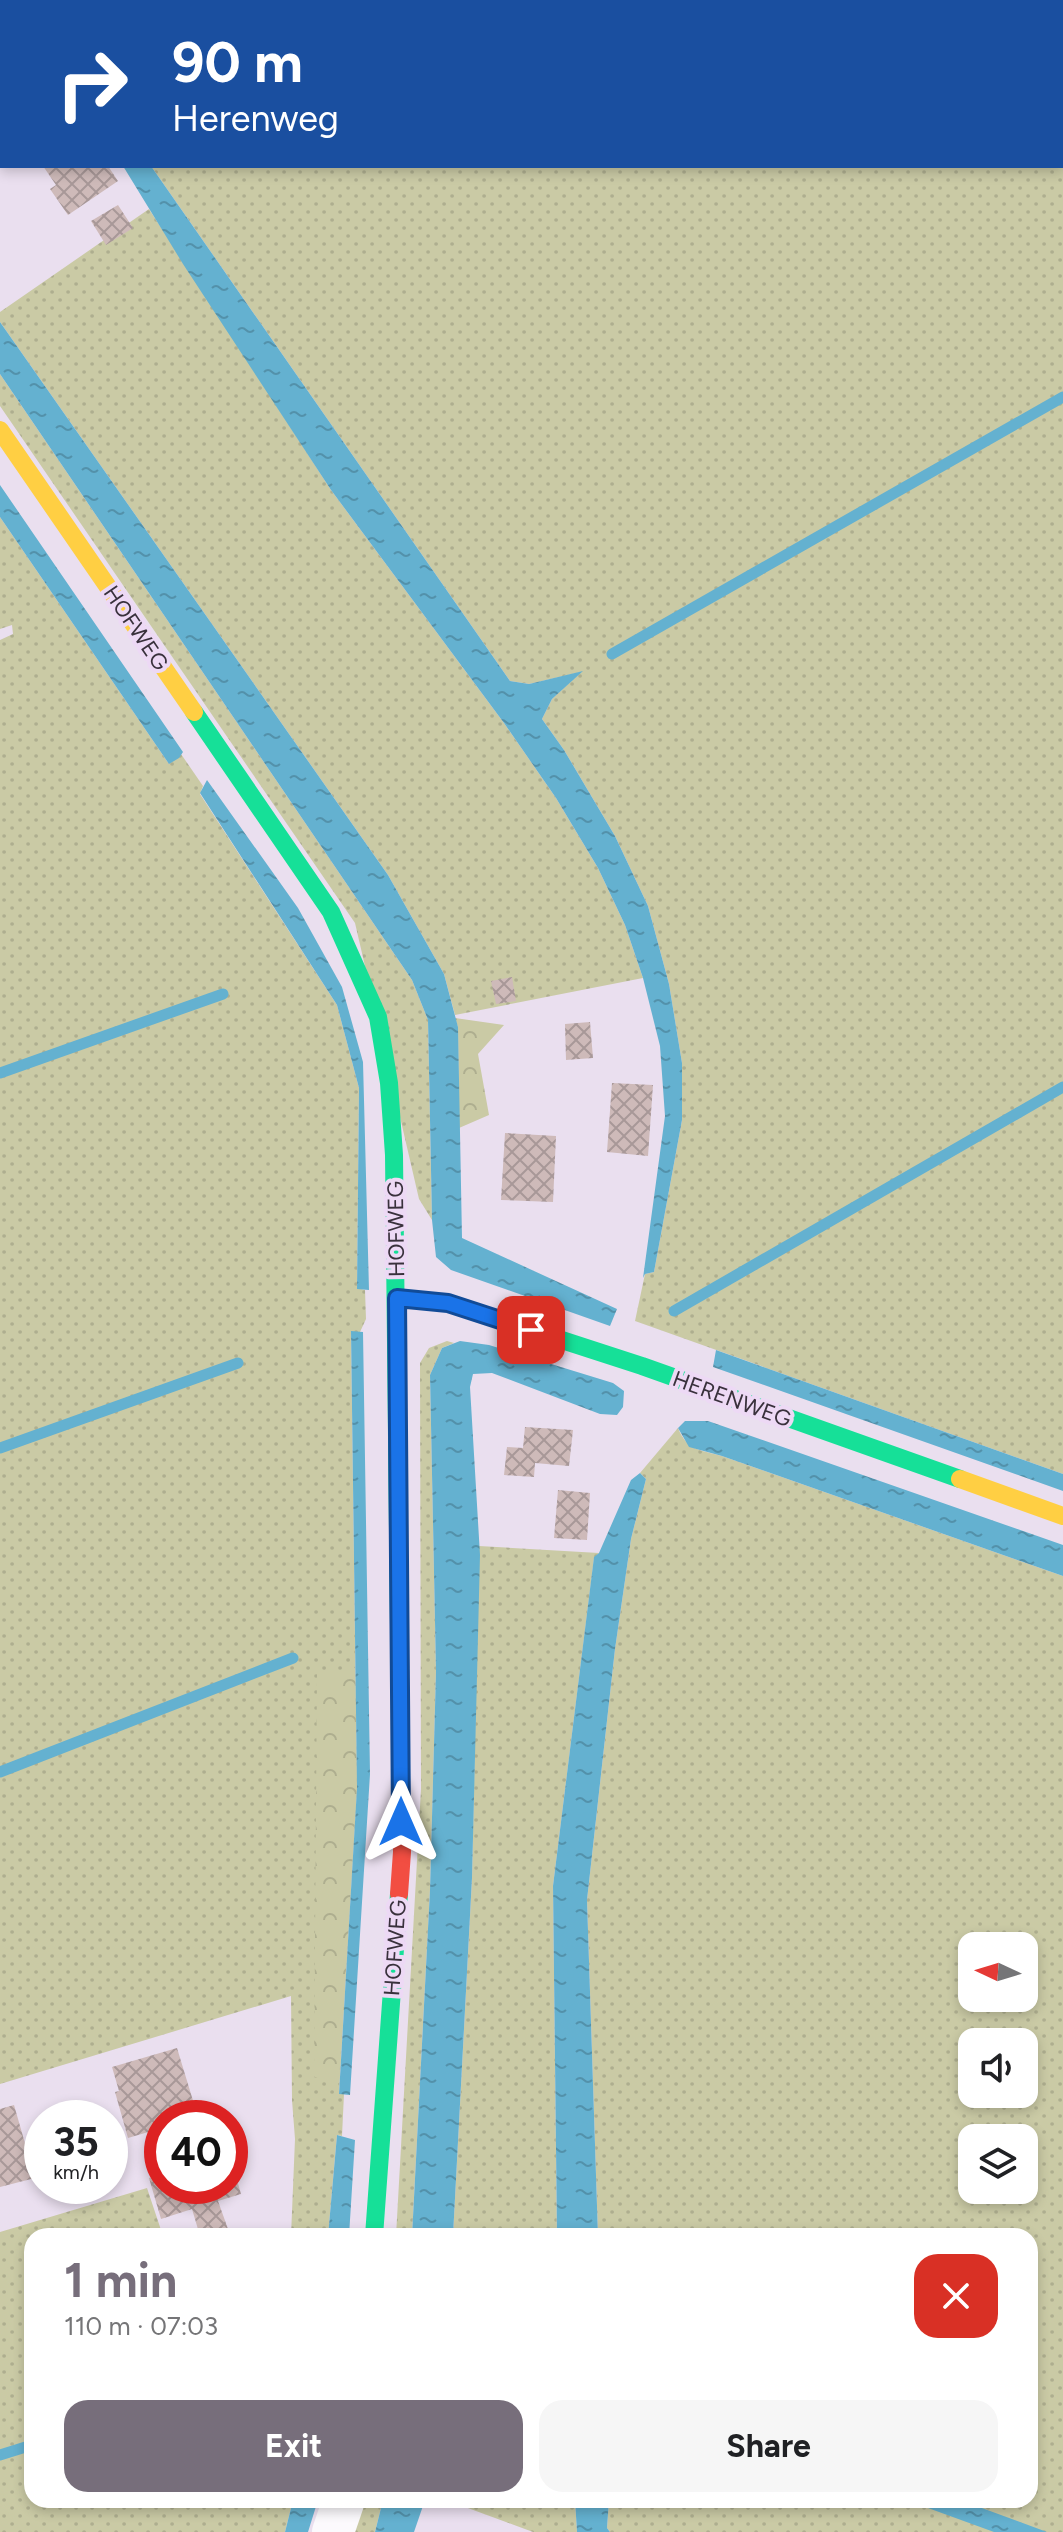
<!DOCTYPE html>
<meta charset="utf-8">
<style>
body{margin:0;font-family:Figtree,sans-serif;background:#f6f6f6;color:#202124;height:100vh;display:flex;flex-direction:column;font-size:30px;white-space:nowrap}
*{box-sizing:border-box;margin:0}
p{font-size:26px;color:#757577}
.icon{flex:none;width:44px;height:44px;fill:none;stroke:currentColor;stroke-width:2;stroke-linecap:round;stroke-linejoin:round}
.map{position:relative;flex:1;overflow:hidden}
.panel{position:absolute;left:24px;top:2228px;width:1014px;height:280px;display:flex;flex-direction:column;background:#fff;border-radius:24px;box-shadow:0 4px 12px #0003}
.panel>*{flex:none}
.hud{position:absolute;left:0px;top:0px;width:1064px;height:168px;box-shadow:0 4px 12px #0003;background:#1a4fa0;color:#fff;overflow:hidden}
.needle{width:52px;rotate:274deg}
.tools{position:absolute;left:958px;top:1932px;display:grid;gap:16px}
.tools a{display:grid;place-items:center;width:80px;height:80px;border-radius:16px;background:#fff;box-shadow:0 4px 12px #0003;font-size:40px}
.speed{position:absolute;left:24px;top:2100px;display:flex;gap:16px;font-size:40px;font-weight:700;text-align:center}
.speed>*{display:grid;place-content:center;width:104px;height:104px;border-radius:50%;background:#fff;box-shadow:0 4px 12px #0003;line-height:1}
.speed small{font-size:20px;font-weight:400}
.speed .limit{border:12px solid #d22;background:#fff;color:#111}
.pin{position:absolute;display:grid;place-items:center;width:68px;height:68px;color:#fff;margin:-34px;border-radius:16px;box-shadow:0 4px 12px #0006}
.me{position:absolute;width:88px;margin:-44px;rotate:0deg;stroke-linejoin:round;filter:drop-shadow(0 0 6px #0008)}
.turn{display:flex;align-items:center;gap:28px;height:168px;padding:0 40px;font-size:36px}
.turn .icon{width:104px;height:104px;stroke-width:2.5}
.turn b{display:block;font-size:56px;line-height:68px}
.round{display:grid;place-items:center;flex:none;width:84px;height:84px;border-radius:24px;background:#f6f6f6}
.head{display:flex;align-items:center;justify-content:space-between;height:136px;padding:0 40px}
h1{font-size:48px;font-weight:700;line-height:60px;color:#776e7b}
.cta{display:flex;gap:16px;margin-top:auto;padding:16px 40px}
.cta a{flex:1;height:92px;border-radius:24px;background:#776e7b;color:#fff;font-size:32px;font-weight:700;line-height:92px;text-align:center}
.cta a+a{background:#f6f6f6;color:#202124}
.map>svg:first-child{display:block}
.grass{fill:url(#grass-dots);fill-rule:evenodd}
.forest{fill:url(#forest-crowns)}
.water{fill:url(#water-ripples)}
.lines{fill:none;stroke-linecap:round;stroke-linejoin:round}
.stream{stroke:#64b1d0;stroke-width:11}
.building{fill:url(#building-cross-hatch)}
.street{stroke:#fcfafd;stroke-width:42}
.fast{stroke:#16e098;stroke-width:18}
.slow{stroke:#ffcf43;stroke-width:18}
.jam{stroke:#f24e42;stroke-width:18}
.route-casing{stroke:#114b97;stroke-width:20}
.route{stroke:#1a73e8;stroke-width:14}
.labels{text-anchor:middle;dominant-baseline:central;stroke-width:8;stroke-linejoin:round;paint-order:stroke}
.street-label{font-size:22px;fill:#39313c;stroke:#edd9f5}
</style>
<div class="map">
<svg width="1063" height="2532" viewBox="0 0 1063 2532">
<defs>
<pattern id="grass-dots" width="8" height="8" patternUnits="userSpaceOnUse" patternTransform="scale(2)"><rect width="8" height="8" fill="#cacaa5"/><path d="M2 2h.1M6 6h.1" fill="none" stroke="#aeae8f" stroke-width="1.8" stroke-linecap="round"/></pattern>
<pattern id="forest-crowns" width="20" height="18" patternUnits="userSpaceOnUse" patternTransform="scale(2)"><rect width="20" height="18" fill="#cacaa5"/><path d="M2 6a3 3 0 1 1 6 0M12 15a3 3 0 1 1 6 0" fill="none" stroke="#aeae8f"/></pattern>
<pattern id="water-ripples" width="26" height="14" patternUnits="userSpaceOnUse" patternTransform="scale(2)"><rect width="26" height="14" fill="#64b1d0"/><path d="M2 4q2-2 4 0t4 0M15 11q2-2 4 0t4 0" fill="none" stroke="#5391aa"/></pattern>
<pattern id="building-cross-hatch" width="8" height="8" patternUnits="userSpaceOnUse" patternTransform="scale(2)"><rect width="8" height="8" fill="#cebab9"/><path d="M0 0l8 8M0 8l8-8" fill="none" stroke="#a89898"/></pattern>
</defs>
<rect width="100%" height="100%" fill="#eadfef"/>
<path class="grass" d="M33,0H1063V1474L635,1321L645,1274L654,1272L682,1120V1063L669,984L648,906L615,836L564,750L542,719L552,699L581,672L529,684L510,681L151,166H1062V2H35Z
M149,209L331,490L504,723L556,798L598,868L625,925L643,978L455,1015L444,974L388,875L0,322V312Z
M0,374L412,980L428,1020L432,1220L419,1199L355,923L0,406Z
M0,517L169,764L181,754L203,786L200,794L337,1005L359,1088L357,1288L365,1290L366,1319L360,1332H351L357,1788L339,2093L344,2094L342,2136L337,2135L328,2236H291L295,2139L292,2100L291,1996L0,2084V640L13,634L12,625L0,629Z
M447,1341L454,1343L442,1348L430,1375L436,1671L430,1890L412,2236H396L421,1789L420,1363L429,1348Z
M678,1428C687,1451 701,1450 722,1456L1063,1576V2532H610L607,2528L609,2500H1030V2236H598L587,1900L615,1649L631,1539L646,1479L640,1473ZM972,1946H1024V1998H972ZM972,2042H1024V2094H972ZM972,2138H1024V2190H972Z
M479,1546L599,1553L594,1558L553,1886L557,2236H453L472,1878Z
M147,2188L163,2236H32V2500H293L285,2532H0V2232Z
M362,2500H383L375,2532H351Z
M446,2500H575L577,2532H533Z"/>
<path class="forest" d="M455,1018L504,1025L478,1054L489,1115L459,1128L458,1027Z
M355,1668L357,1788L339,2083L314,2077L317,1673Z"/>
<path class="water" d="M123,166H151L510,681L529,684L583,671L552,699L542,719L564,750L615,836L648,906L669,984L682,1063V1120L654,1272L645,1274L643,1278L665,1116L660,1046L643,978L625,925L598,868L556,798L504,723L331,490L183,264Z
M0,322L388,875L444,974L458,1027L462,1238L617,1309L610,1326L451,1270L436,1257L432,1220L428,1020L412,980L0,374Z
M0,485L183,752L179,758L169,764L0,517Z
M207,780L298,908L342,987L363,1062L369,1290L357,1289L359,1088L337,1005L200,793Z
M351,1331L363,1332L370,1774L350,2095L339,2094L357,1788Z
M460,1341L489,1345L613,1383L624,1391L623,1407L617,1415L600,1414L492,1373L473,1374L470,1387L480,1555L472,1878L453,2236H412L430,1890L436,1671L430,1375L442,1348Z
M716,1350L1063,1474V1491L713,1367Z
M685,1421H708L1063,1545V1576L722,1456L689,1447L678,1428Z
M640,1473L646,1479L631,1539L615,1649L587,1900L598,2236H557L553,1886L594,1557L599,1553L631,1480Z
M337,2135L355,2140L349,2236H328Z
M293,2500H318L308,2532H285Z
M383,2500H425L414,2532H375Z
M575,2500H609L607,2528L610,2532H577Z
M906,2500H960L1047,2532H994Z"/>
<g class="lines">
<path class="stream" d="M612,654L1063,397
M0,1073L223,994
M674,1311L1063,1087
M0,1448L238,1363
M0,1772L293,1658
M0,2455L32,2445"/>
</g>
<path class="building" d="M43,166H108L118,181L68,215L50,189L56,185Z
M118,205L133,228L106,245L91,221Z
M512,977L516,1001L496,1004L491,981Z
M590,1022L593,1058L566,1060L565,1024Z
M612,1083L653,1085L648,1156L607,1152Z
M505,1133L556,1136L553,1202L501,1200Z
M525,1427L573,1430L569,1466L535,1463L534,1477L504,1475L507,1447L523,1448Z
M558,1490L590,1493L587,1540L554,1538Z
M177,2048L198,2117L162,2118V2128L128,2138L115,2092L119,2091L112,2067Z
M14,2105L35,2178L0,2187V2109Z
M231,2159L241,2194L218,2201L228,2229L200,2236L192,2209L161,2219L149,2178L162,2174V2186H230Z"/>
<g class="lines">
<path class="street" d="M333,2532L344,2500"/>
<path class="fast" d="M194,712L331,912L378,1017L389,1083L394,1155L399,1624
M397,1298L448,1303L642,1366L960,1479
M374,2236L399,1894"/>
<path class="slow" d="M0,430L194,712
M960,1479L1063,1516"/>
<path class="jam" d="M399,1894L402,1852L399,1624"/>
</g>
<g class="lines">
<defs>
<path id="route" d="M401,1822L397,1298L448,1303L531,1330"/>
</defs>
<use href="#route" class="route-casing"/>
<use href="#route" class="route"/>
</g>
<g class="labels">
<g class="street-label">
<text transform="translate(136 628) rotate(56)">HOFWEG</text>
<text transform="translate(396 1229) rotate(-91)">HOFWEG</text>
<text transform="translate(732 1399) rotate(20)">HERENWEG</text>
<text transform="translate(395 1948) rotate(-86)">HOFWEG</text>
</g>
</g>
</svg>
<div class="tools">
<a><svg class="needle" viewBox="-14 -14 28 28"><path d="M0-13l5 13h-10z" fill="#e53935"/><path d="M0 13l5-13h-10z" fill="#757577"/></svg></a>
<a><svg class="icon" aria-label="sound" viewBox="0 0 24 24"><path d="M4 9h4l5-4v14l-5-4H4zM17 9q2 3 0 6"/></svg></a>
<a><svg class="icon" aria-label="layers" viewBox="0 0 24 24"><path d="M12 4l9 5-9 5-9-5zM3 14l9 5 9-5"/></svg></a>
</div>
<div class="speed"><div>35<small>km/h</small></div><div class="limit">40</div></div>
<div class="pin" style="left:531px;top:1330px;background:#d93025"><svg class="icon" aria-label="arrive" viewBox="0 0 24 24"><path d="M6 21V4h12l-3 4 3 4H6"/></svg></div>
<svg class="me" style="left:401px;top:1822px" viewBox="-20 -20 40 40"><path d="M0-17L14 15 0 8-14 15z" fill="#1a73e8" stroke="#fff" stroke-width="4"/></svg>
<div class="hud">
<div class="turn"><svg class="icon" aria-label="right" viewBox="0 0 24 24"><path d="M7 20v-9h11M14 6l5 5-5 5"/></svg><div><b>90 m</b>Herenweg</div></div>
</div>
<section class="panel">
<div class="head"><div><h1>1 min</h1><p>110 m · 07:03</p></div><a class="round" style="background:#d93025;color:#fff"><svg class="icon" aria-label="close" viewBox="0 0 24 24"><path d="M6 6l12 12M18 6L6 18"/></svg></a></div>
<div class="cta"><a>Exit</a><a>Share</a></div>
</section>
</div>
